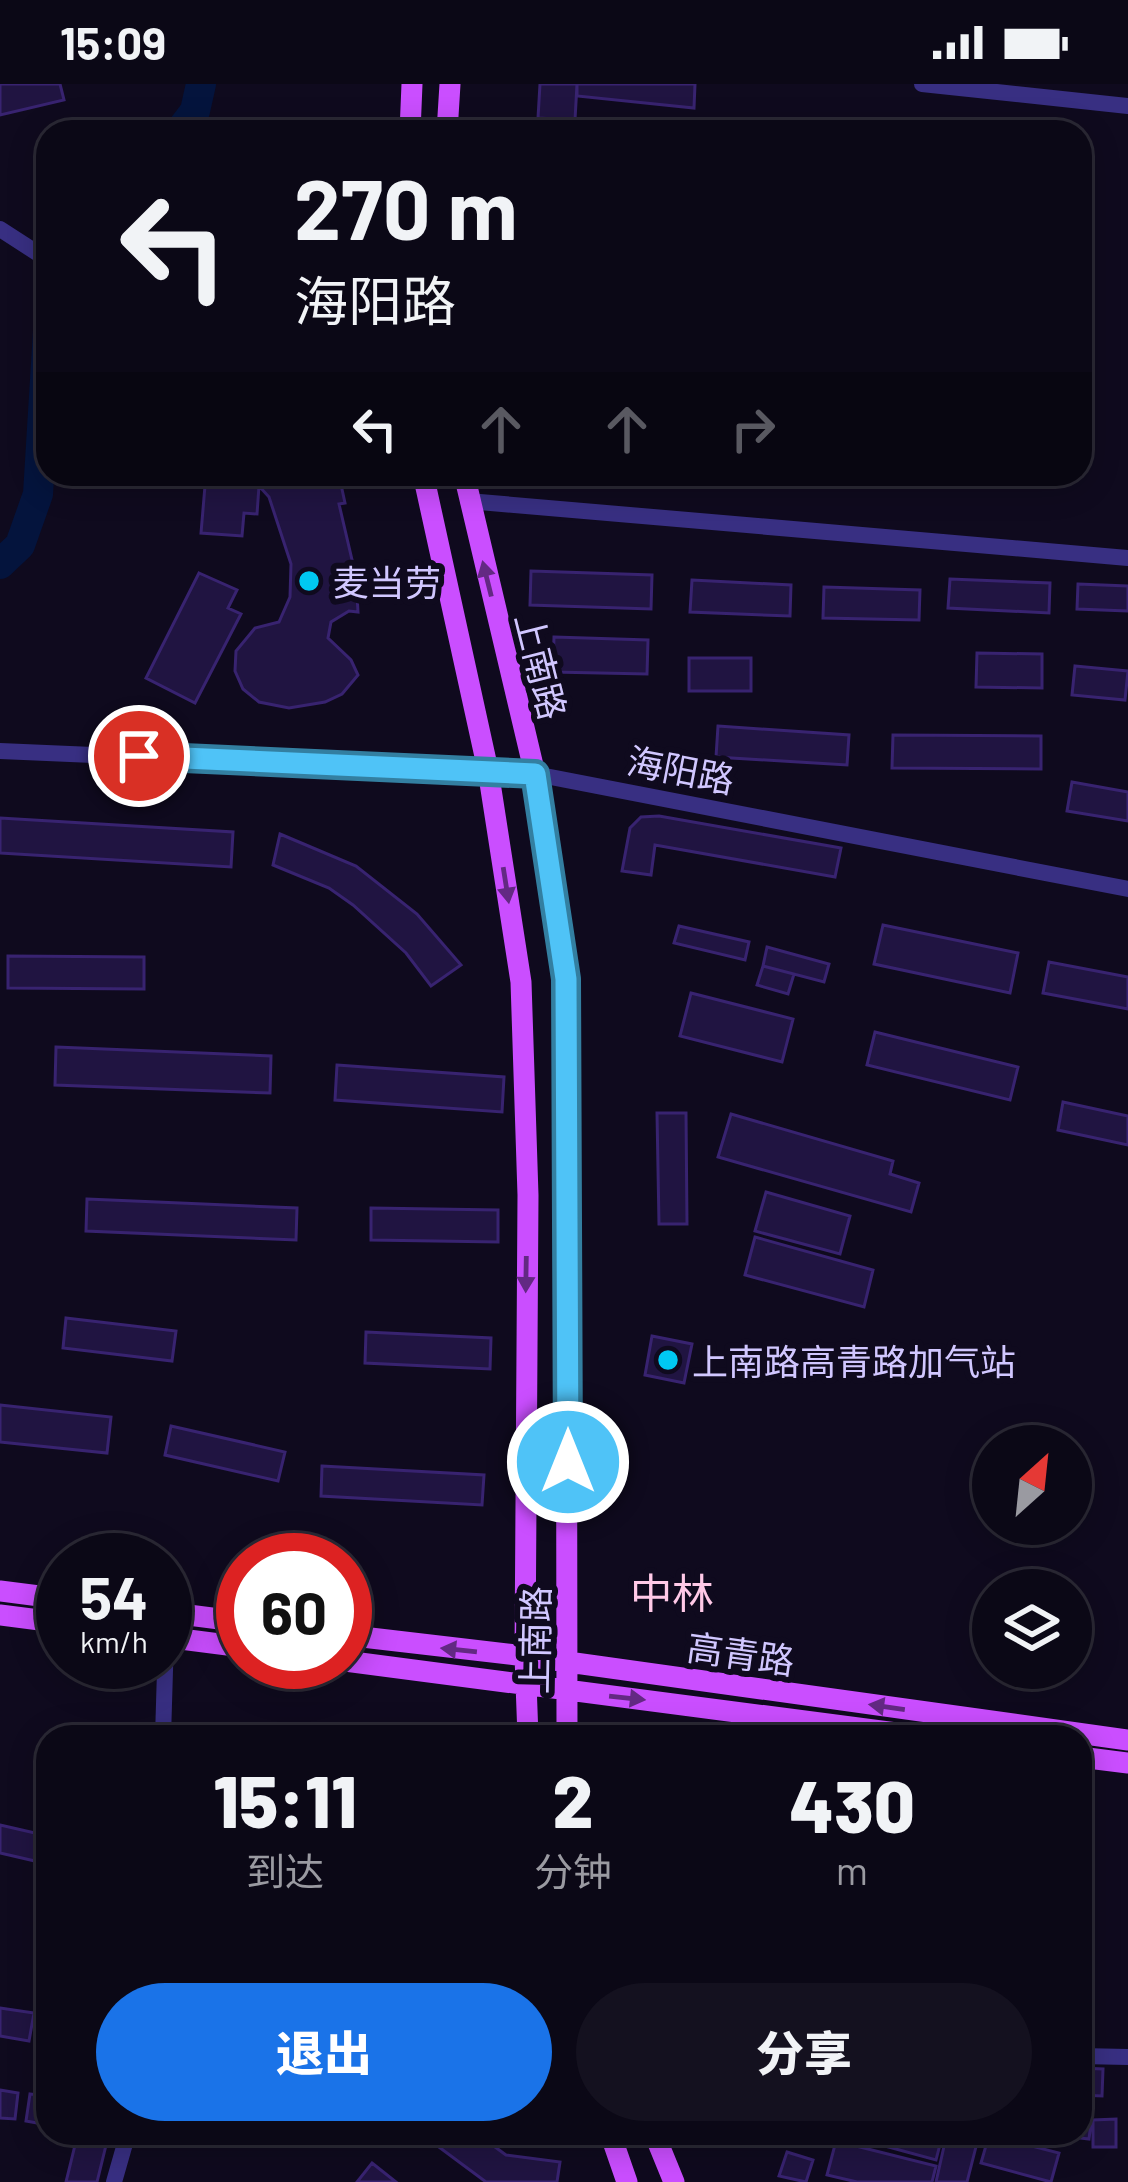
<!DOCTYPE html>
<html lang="zh">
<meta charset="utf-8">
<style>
body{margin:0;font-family:Barlow,"Noto Sans SC",sans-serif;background:#14111f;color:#f1f3f6;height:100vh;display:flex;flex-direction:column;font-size:45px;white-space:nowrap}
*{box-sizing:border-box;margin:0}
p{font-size:39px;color:#9a9aa1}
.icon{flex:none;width:66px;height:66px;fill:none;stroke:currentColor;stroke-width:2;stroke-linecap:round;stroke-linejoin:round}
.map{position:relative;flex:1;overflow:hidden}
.panel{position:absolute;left:36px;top:1641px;width:1056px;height:420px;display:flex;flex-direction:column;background:#0b0816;border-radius:36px;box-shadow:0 6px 30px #0003,0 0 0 3px #2b2935}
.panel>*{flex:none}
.guide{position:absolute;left:36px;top:36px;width:1056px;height:366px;border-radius:36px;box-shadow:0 6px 30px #0003,0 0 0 3px #2b2935;background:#0b0816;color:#f1f3f6;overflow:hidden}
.needle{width:78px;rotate:27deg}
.tools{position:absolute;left:972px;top:1341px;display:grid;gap:24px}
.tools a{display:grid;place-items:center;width:120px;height:120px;border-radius:50%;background:#0b0816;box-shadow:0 6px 30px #0003,0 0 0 3px #2b2935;font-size:60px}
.speed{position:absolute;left:36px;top:1449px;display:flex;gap:24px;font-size:60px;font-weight:700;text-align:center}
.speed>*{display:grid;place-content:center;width:156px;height:156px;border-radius:50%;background:#0b0816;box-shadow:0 6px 30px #0003,0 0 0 3px #2b2935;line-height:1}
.speed small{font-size:30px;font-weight:400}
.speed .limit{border:18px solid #d22;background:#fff;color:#111}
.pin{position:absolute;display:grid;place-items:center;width:102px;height:102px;color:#fff;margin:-51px;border:6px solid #fff;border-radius:50%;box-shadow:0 3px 12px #0007}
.me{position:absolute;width:132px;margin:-66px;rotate:0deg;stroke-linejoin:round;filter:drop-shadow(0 0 9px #0008)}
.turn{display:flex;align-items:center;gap:42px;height:252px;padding:0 60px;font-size:54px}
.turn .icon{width:156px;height:156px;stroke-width:2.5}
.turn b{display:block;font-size:84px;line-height:102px}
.lanes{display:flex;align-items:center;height:114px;padding:0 60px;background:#0003;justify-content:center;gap:60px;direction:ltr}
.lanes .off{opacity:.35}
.eta{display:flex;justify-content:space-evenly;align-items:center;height:204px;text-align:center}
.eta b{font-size:72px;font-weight:800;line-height:84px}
.button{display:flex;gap:24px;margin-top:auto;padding:24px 60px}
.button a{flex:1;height:138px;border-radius:72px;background:#1a73e8;color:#fff;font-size:48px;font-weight:800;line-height:138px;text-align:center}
.button a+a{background:#14111f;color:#f1f3f6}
.status{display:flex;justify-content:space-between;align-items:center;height:84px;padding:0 60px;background:#0b0816;direction:ltr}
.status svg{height:33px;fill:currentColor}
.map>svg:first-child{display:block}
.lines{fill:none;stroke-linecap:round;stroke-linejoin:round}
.river{stroke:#04143d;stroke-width:30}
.building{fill:#201441;stroke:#382370;stroke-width:3}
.minor{stroke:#382f82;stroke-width:16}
.major{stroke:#ca4eff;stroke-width:21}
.oneway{fill:#632983}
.route-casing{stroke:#337fa1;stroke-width:30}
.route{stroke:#4fc3f7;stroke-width:21}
.poi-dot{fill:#00c8f2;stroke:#0f0a1e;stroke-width:4.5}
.labels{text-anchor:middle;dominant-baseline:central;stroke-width:12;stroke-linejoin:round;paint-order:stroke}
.poi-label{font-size:36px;fill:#d1c7ff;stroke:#0f0a1e;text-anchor:start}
.street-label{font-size:36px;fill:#d1c7ff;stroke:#0f0a1e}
.quarter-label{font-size:42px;fill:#ffc9e7;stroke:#0f0a1e}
</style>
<div class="status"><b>15:09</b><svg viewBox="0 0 49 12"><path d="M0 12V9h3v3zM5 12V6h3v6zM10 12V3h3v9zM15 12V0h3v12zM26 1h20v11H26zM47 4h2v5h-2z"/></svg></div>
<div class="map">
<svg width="1128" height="2098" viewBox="0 0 1128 2098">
<rect width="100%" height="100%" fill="#0f0a1e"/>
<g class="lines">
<path class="river" d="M179,48L195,27L201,0
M0,480L20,461L38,410L48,247"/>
</g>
<path class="building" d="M0,0H60L64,16L0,31Z
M540,0H577L575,36L538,34Z
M577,0H695L694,24L577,12Z
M206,390H333L335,396H340L345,419L339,420L356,493L358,528L349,527L331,538L328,554L351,576L358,591L342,610L325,618L289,624L259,618L243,605L235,587L236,567L255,544L279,538L290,513L291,480L269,413L259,402L257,430L244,429L242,452L201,449Z
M531,487L652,491L651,525L530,521Z
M199,489L237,506L228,524L241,530L195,619L146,594Z
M950,495L1050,499L1049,529L948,524Z
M692,496L791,501L790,532L690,528Z
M1078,500L1128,502V527L1077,525Z
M824,503L920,506L919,536L823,534Z
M554,553L648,556L647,590L553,588Z
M977,569L1042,570V604L976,603Z
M689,574H751V607H689Z
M1075,582L1128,587L1125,616L1072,611Z
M718,642L849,651L847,681L716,673Z
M893,651L1041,652V685L892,684Z
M1072,698L1128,708V737L1067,727Z
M659,732L841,764L835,793L655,761L651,791L622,787L630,744L641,733Z
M0,734L233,748L231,783L0,769Z
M280,750L356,782L417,830L461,881L431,902L406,869L353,821L329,804L273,781Z
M883,841L1018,869L1010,909L874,880Z
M679,842L749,858L745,876L674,859Z
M767,863L829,880L824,898L763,882Z
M8,872L144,873V905L8,904Z
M1049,878L1128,893V925L1043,909Z
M763,882L794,890L788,910L757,901Z
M691,909L793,935L782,978L680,952Z
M875,948L1018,983L1010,1016L867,981Z
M56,963L271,972L270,1009L55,1001Z
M337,981L504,993L502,1028L335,1016Z
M1063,1018L1128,1032V1061L1058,1046Z
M657,1029H686L687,1140H659Z
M731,1030L893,1077L890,1090L919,1099L911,1128L718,1073Z
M766,1108L850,1132L840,1170L755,1147Z
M87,1115L297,1124L296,1156L86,1147Z
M371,1124L498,1126V1158L371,1156Z
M755,1153L873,1186L864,1223L745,1191Z
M66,1234L176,1247L172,1277L63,1264Z
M366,1248L491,1254L490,1285L365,1279Z
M652,1252L692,1260L684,1299L645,1291Z
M0,1321L111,1333L107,1369L0,1358Z
M171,1342L285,1368L278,1397L165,1371Z
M322,1382L484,1391L482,1421L321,1412Z
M0,1741L48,1752V1780L0,1769Z
M0,1924L34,1929L29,1957L0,1952Z
M39,1929L48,1930V1958L36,1957Z
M1080,1984L1103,1985L1102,2012L1080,2011Z
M0,2006L18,2009L15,2035L0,2034Z
M30,2010L48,2012V2041L26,2037Z
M1080,2029L1092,2031L1089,2055L1064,2052L1080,2049Z
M1116,2035V2063H1093V2036Z
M78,2049H109L97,2098H66Z
M420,2049H476L506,2071L560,2078L557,2098H486Z
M837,2049H943L936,2076Z
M947,2049L979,2051L967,2098H936Z
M989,2051L1059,2069L1051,2098L981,2079Z
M836,2057L936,2082L932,2098H857L827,2091Z
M787,2068L813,2076L806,2098L779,2092Z
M372,2079L396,2098H357Z"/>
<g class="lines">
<path class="minor" d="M922,0L1128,22
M0,145L48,176
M468,417L1128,474
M0,667L535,690L1128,805
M163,1653L166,1553
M1080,1972L1128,1973
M114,2098L128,2049"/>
<path class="major" d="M410,48L412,0
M447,48L450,0
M423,390L488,686L521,898L528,1111L525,1572L528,1653
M464,390L535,690L566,895L567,1653
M0,1507L63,1515
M165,1528L243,1538
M0,1531L63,1539
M345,1551L525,1572L1128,1656
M165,1553L243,1563
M345,1577L927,1653
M1080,1673L1128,1679
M610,2049L627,2098
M654,2049L674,2098"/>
</g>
<defs><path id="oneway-solid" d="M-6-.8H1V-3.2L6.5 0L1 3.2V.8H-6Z" transform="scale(3)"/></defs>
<g class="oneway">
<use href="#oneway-solid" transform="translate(487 495) rotate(-104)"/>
<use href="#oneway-solid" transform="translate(506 801) rotate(81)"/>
<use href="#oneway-solid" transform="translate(526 1190) rotate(91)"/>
<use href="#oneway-solid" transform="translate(459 1566) rotate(-174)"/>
<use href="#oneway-solid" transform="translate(627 1614) rotate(6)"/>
<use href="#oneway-solid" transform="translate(887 1623) rotate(-172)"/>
</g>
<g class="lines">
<defs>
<path id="route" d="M139,672L535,690L566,895L568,1378"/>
</defs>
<use href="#route" class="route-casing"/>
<use href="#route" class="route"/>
</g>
<g class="poi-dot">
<circle cx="309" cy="497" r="12"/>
<circle cx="668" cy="1276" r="12"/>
</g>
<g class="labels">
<g class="poi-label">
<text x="333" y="497">麦当劳</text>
<text x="692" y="1276">上南路高青路加气站</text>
</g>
<g class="street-label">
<text transform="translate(542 582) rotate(76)">上南路</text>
<text transform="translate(681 685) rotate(11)">海阳路</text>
<text transform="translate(534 1556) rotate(-89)">上南路</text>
<text transform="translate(741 1569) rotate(8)">高青路</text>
</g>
<g class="quarter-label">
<text x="672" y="1508">中林</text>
</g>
</g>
</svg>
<div class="tools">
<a><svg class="needle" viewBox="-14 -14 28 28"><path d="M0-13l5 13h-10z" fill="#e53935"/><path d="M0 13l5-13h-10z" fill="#9a9aa1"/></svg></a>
<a><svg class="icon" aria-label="layers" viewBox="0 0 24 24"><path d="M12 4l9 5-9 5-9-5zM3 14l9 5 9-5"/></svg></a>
</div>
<div class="speed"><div>54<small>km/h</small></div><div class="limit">60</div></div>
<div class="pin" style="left:139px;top:672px;background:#d93025"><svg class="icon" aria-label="arrive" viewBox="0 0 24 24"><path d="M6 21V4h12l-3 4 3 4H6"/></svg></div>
<svg class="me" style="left:568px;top:1378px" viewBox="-20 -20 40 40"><circle r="17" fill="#4fc3f7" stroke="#fff" stroke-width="3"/><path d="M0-11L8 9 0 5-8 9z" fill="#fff"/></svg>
<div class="guide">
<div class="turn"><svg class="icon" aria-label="left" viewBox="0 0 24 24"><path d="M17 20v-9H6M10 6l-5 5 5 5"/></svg><div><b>270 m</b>海阳路</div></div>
<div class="lanes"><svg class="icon" aria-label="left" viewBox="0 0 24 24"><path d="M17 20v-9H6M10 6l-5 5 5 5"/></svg><svg class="icon off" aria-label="ahead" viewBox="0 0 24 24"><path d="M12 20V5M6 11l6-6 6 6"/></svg><svg class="icon off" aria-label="ahead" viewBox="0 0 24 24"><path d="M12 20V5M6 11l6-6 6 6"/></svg><svg class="icon off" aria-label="right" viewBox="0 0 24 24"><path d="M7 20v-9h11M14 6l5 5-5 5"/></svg></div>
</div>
<section class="panel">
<div class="eta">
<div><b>15:11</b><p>到达</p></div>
<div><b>2</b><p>分钟</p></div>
<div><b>430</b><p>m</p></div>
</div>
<div class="button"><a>退出</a><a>分享</a></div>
</section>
</div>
